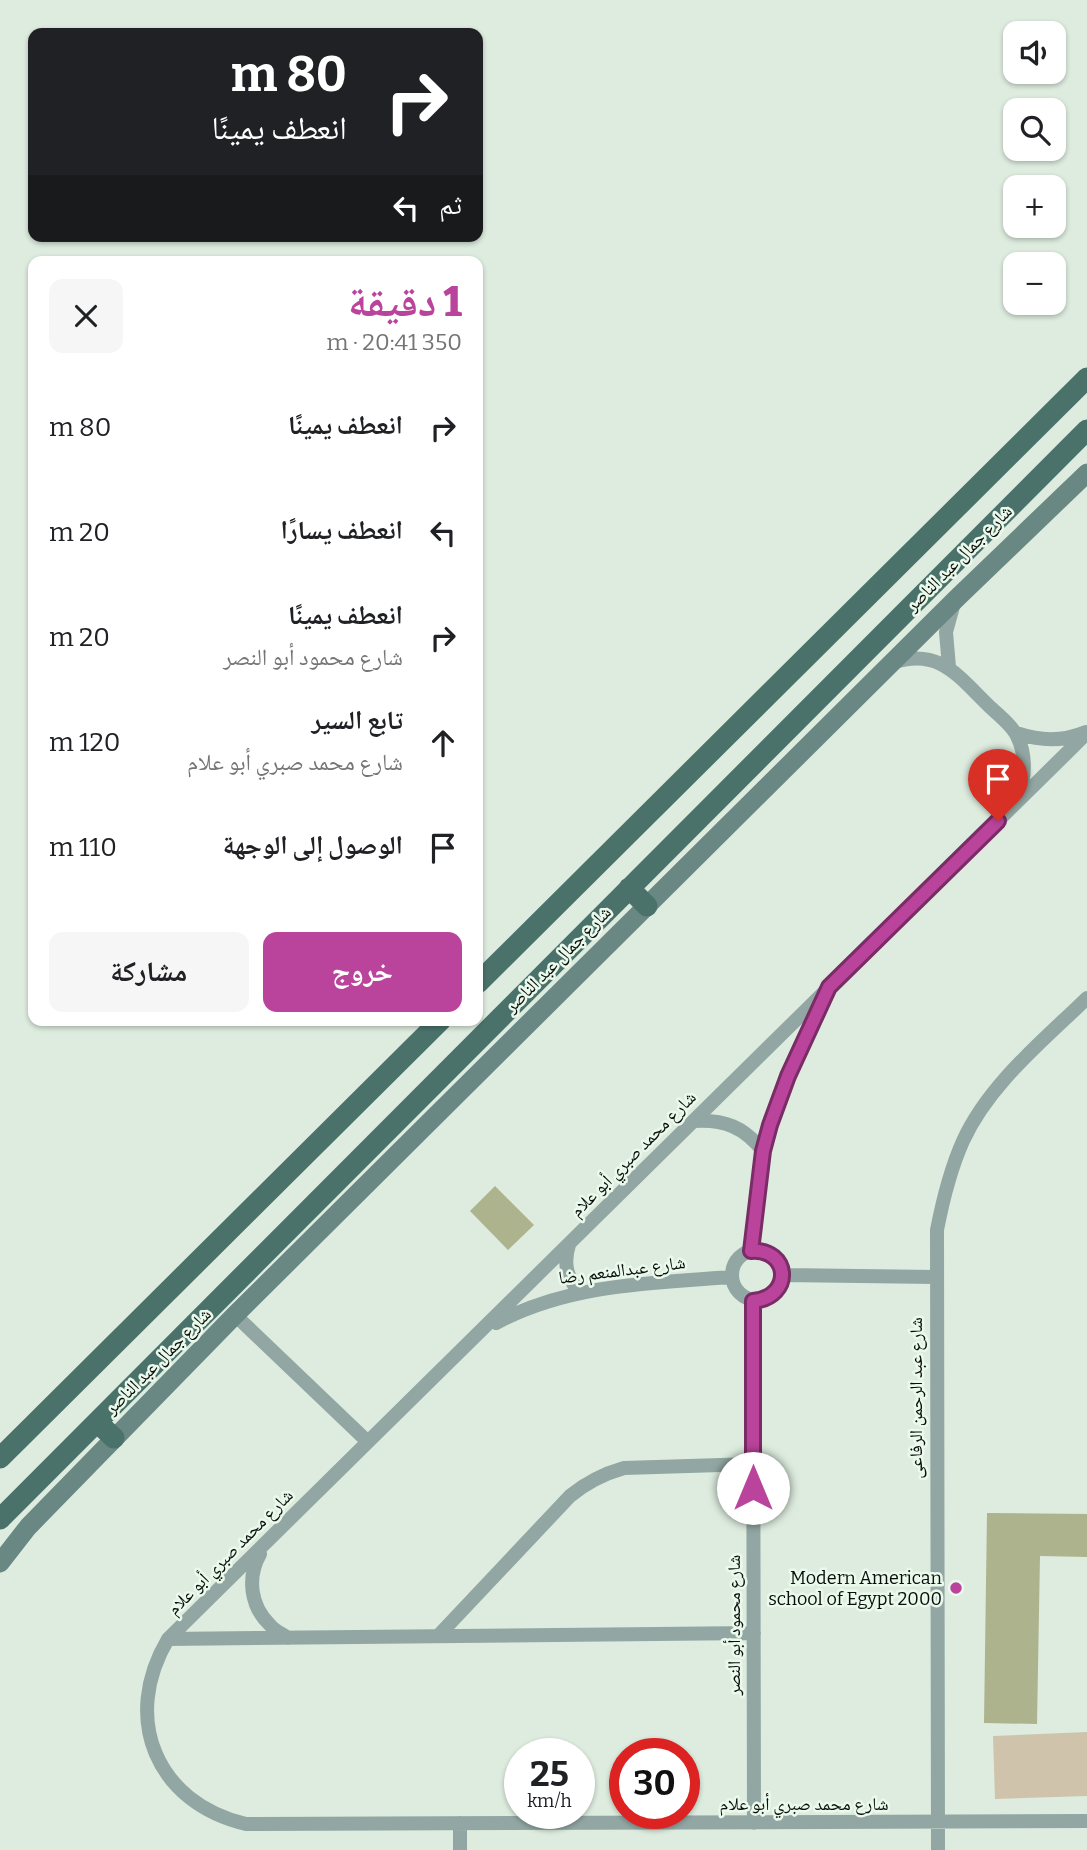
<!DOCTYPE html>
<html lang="ar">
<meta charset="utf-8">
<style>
body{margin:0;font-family:Bitter,"Noto Naskh Arabic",serif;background:#f6f6f6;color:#202124;direction:rtl;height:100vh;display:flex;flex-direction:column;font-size:26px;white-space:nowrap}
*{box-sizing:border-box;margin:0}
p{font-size:23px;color:#757577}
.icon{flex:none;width:38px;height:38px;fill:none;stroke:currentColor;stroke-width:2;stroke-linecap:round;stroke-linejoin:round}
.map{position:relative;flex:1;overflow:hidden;direction:ltr}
.drawer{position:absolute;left:28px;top:256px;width:455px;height:770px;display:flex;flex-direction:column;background:#fff;border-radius:14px;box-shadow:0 2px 5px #0004;direction:rtl}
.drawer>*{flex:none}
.hud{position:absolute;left:28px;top:28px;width:455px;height:214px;border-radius:14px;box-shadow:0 2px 5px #0004;direction:rtl;background:#202124;color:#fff;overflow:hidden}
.controls{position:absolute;left:1003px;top:21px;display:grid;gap:14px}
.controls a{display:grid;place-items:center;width:63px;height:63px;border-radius:14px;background:#fff;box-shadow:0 2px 5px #0004;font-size:35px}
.speed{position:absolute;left:504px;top:1738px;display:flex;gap:14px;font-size:35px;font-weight:700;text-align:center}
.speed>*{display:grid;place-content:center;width:91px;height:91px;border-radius:50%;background:#fff;box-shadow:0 2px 5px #0004;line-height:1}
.speed small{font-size:18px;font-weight:400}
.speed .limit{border:10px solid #d22;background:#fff;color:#111}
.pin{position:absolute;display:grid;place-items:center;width:60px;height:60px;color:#fff;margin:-72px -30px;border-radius:50% 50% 50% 0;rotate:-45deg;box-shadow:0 0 7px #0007}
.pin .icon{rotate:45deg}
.me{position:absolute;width:77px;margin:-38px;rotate:0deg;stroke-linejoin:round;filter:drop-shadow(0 0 5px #0008)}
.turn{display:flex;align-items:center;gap:24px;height:147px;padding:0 21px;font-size:32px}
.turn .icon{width:91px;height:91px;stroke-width:2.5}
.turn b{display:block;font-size:49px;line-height:60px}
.then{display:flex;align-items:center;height:66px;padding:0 21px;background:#0003;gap:14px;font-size:26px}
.round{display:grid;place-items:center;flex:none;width:74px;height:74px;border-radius:14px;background:#f6f6f6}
.head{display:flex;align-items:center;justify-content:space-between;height:119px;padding:0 21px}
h1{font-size:42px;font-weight:800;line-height:52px;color:#ba449b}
.button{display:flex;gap:14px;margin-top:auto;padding:14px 21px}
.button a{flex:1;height:80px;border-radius:14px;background:#ba449b;color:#fff;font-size:28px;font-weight:800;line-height:80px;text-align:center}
.button a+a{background:#f6f6f6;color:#202124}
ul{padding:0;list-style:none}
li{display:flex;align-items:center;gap:21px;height:105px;padding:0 21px}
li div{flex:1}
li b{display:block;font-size:26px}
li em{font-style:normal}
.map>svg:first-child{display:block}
.green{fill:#d0c3ac}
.building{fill:#adb38c}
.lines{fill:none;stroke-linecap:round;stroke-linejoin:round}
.street{stroke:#92a7a3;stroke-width:14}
.secondary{stroke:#698883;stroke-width:19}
.primary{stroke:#4a726b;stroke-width:21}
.route-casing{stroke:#792c65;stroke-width:18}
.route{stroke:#ba449b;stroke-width:12}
.poi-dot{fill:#ba449b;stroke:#eaf9ec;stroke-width:2.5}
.labels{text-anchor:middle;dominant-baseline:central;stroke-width:5;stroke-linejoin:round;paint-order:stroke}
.street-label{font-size:18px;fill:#090e0a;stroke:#eaf9ec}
.poi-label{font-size:18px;fill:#090e0a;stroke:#eaf9ec;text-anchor:end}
</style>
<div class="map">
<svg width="1087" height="1850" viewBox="0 0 1087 1850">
<rect width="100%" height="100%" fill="#ddecdf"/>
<path class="green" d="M1087,1732V1796L995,1799L993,1736Z"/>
<path class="building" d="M495,1186L534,1225L508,1250L470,1211Z
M987,1513L1087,1514V1557L1040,1556L1037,1724L984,1723Z"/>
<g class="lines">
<path class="street" d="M892,663C939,647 958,676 988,705C997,714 1012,725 1017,736C1027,756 1025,778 1018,799
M949,667L946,632L954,603
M1016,733C1041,741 1061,742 1086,732
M1087,733L168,1639C121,1718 156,1803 246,1824L1087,1821
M694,1121C724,1119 744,1127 763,1151
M569,1245C563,1264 567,1277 579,1292
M732 1275a25 25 0 1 1 50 0a25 25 0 1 1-50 0Z
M751,1251C755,1218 756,1182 763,1149C775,1095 803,1045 826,995
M783,1275L935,1277
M753,1301L754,1823
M235,1315L368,1442
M496,1323C569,1284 651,1283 732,1277
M260,1554C247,1577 250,1606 270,1625C274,1630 282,1634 288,1638
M438,1636L570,1496C587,1482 603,1474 624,1468L753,1464
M168,1639L754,1633
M460,1823V1850
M938,1850L937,1230C943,1199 950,1170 963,1141C989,1084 1043,1041 1087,998"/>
<path class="secondary" d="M0,1563L28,1527L235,1315L957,598L1087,473"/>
<path class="primary" d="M629,888L647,906
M478,983L1087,378
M97,1422L114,1438
M0,1458L441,1020
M0,1519L1087,430"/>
</g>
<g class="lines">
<defs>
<path id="route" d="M753,1488V1301C794,1297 790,1248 751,1251L763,1151L770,1125L788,1076L829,987L998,821"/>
</defs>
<use href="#route" class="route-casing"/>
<use href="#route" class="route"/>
</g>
<circle class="poi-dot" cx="956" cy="1588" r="7"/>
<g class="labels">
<g class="street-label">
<text transform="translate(959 558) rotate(-45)">شارع جمال عبد الناصر</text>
<text transform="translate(558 959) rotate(-45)">شارع جمال عبد الناصر</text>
<text transform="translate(633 1154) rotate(-45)">شارع محمد صبري أبو علام</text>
<text transform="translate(622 1270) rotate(-7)">شارع عبدالمنعم رضا</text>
<text transform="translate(158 1361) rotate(-45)">شارع جمال عبد الناصر</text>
<text transform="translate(916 1398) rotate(-90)">شارع عبد الرحمن الرفاعى</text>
<text transform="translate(230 1552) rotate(-45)">شارع محمد صبري أبو علام</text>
<text transform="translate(734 1625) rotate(-90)">شارع محمود أبو النصر</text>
<text x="804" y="1804">شارع محمد صبري أبو علام</text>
</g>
<g class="poi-label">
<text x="942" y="1578">Modern American<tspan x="942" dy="21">school of Egypt 2000</tspan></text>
</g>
</g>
</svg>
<div class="controls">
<a><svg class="icon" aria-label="sound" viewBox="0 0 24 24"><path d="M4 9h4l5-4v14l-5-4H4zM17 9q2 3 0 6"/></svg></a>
<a><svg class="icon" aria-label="search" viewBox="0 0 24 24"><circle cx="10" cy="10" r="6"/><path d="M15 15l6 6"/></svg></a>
<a>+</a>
<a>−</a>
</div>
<div class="speed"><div>25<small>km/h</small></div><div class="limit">30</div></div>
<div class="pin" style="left:998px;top:821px;background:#d93025"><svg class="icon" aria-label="arrive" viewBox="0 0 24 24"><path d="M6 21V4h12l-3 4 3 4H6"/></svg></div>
<svg class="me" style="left:753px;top:1488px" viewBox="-20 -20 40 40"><circle r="19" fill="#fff"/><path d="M0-13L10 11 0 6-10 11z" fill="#ba449b"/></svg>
<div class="hud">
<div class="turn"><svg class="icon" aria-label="right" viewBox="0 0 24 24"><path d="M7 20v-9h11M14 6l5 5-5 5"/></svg><div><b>80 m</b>انعطف يمينًا</div></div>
<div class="then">ثم<svg class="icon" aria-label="left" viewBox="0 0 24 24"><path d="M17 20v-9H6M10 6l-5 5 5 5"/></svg></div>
</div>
<section class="drawer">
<div class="head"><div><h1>1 دقيقة</h1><p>350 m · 20:41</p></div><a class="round"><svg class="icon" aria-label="close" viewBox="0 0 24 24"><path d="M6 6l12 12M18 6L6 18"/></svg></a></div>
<ul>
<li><svg class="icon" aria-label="right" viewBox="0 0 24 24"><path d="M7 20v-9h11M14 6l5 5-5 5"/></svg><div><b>انعطف يمينًا</b></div><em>80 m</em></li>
<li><svg class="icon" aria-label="left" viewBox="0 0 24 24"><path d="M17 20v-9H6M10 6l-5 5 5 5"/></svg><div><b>انعطف يسارًا</b></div><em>20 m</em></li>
<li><svg class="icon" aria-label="right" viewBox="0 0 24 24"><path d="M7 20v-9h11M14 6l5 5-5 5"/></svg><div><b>انعطف يمينًا</b><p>شارع محمود أبو النصر</p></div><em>20 m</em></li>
<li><svg class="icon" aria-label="ahead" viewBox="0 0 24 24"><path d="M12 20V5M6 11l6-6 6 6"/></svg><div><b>تابع السير</b><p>شارع محمد صبري أبو علام</p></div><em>120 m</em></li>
<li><svg class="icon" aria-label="arrive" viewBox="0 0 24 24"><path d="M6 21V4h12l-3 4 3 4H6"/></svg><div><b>الوصول إلى الوجهة</b></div><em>110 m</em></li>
</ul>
<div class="button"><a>خروج</a><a>مشاركة</a></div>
</section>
</div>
